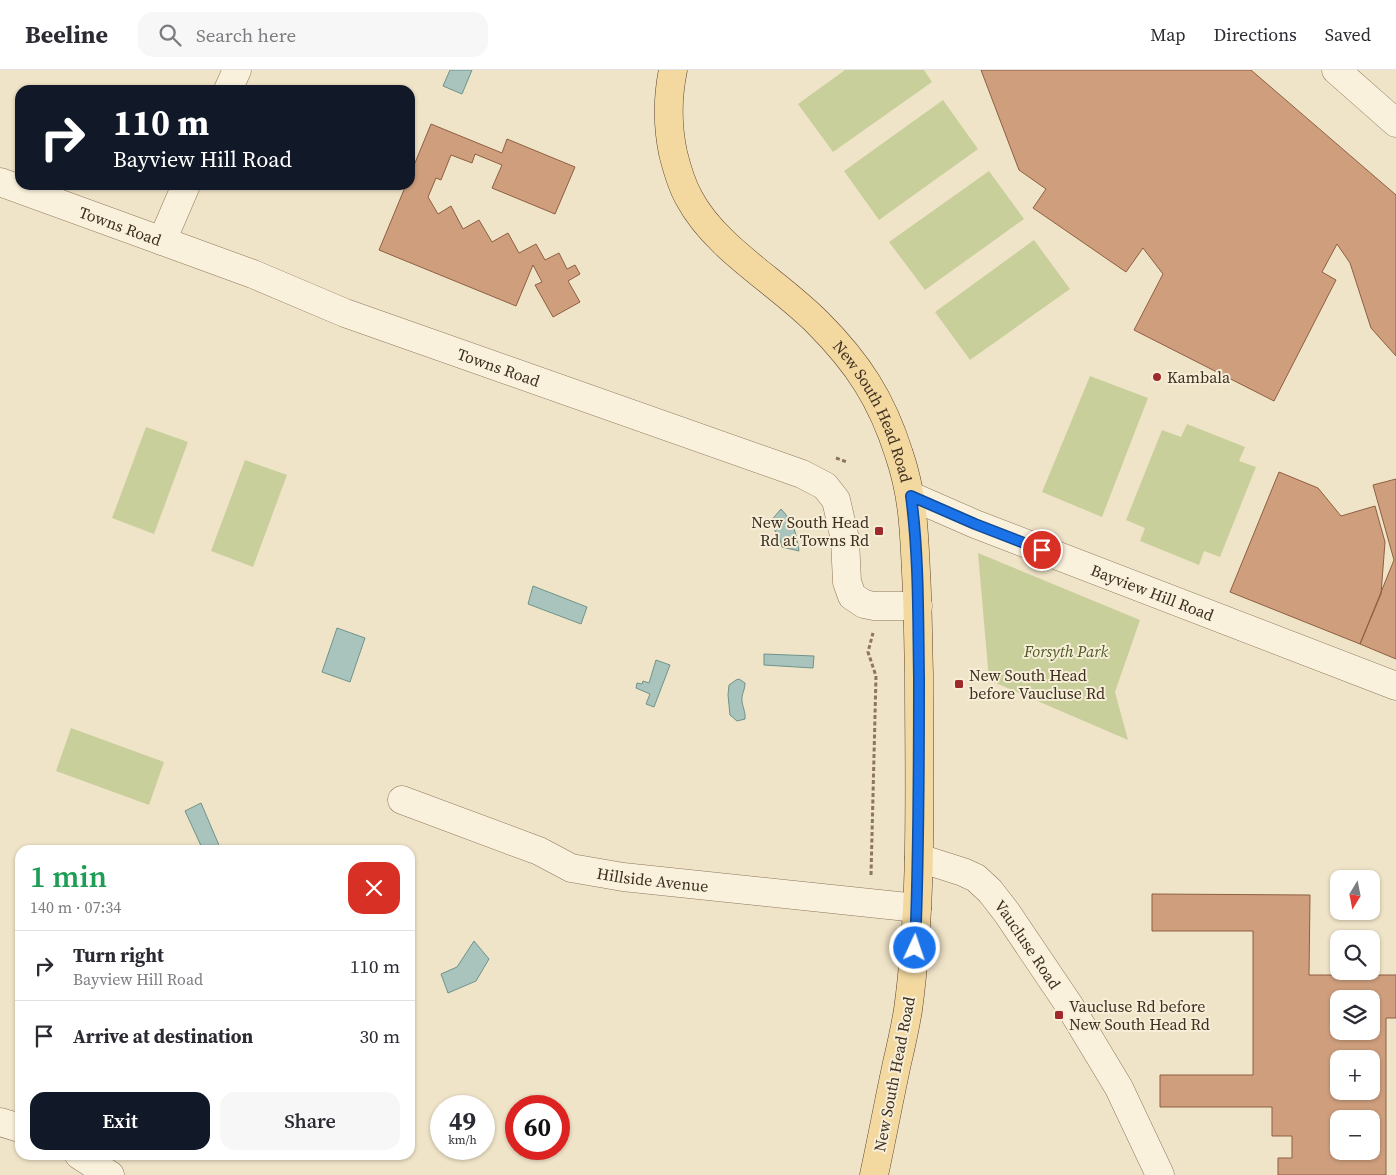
<!DOCTYPE html>
<meta charset="utf-8">
<style>
body{margin:0;font-family:"Source Serif 4",serif;background:#f7f7f7;color:#2b2b33;height:100vh;display:flex;flex-direction:column;font-size:19px;white-space:nowrap}
*{box-sizing:border-box;margin:0}
p{font-size:16px;color:#7c7c81}
.icon{flex:none;width:28px;height:28px;fill:none;stroke:currentColor;stroke-width:2;stroke-linecap:round;stroke-linejoin:round}
.map{position:relative;flex:1;overflow:hidden}
.sheet{position:absolute;left:15px;top:775px;width:400px;height:315px;display:flex;flex-direction:column;background:#fff;border-radius:15px;box-shadow:0 1px 4px #0004}
.sheet>*{flex:none}
.hud{position:absolute;left:15px;top:15px;width:400px;height:105px;border-radius:15px;box-shadow:0 1px 4px #0004;background:#111827;color:#fff;overflow:hidden}
.needle{width:32px;rotate:190deg}
.tools{position:absolute;left:1330px;top:800px;display:grid;gap:10px}
.tools a{display:grid;place-items:center;width:50px;height:50px;border-radius:10px;background:#fff;box-shadow:0 1px 4px #0004;font-size:25px}
.speed{position:absolute;left:430px;top:1025px;display:flex;gap:10px;font-size:25px;font-weight:700;text-align:center}
.speed>*{display:grid;place-content:center;width:65px;height:65px;border-radius:50%;background:#fff;box-shadow:0 1px 4px #0004;line-height:1}
.speed small{font-size:12px;font-weight:400}
.speed .limit{border:8px solid #d22;background:#fff;color:#111}
.pin{position:absolute;display:grid;place-items:center;width:42px;height:42px;color:#fff;margin:-21px;border:2px solid #fff;border-radius:50%;box-shadow:0 1px 5px #0007}
.me{position:absolute;width:55px;margin:-28px;rotate:3deg;stroke-linejoin:round;filter:drop-shadow(0 0 4px #0008)}
.turn{display:flex;align-items:center;gap:18px;height:105px;padding:0 15px;font-size:22px}
.turn .icon{width:65px;height:65px;stroke-width:2.5}
.turn b{display:block;font-size:35px;line-height:42px}
.round{display:grid;place-items:center;flex:none;width:52px;height:52px;border-radius:15px;background:#f7f7f7}
.summary{display:flex;align-items:center;justify-content:space-between;height:85px;padding:0 15px}
h1{font-size:30px;font-weight:600;line-height:38px;color:#1e9e55}
.primary-button{display:flex;gap:10px;margin-top:auto;padding:10px 15px}
.primary-button a{flex:1;height:58px;border-radius:15px;background:#111827;color:#fff;font-size:20px;font-weight:600;line-height:58px;text-align:center}
.primary-button a+a{background:#f7f7f7;color:#2b2b33}
ul{padding:0;list-style:none}
li{display:flex;align-items:center;gap:15px;height:70px;padding:0 15px;border-top:1px solid #e1e1e2}
li div{flex:1}
li b{display:block;font-size:19px}
li em{font-style:normal}
header{display:flex;align-items:center;gap:30px;box-sizing:border-box;height:70px;padding:0 25px;background:#fff;border-bottom:1px solid #e1e1e2}
header strong{font-size:24px}
nav{display:flex;gap:28px;margin-inline-start:auto;font-size:18px}
.search{width:350px;height:45px;background:#f7f7f7;display:flex;align-items:center;gap:12px;box-sizing:border-box;padding:0 18px;border-radius:15px;color:#7c7c81;font-size:19px}
.map>svg:first-child{display:block}
.green{fill:#c9cf9b}
.water{fill:#a9c4bc;stroke:#6f938a}
.building{fill:#cf9f7d;stroke:#8d5f41;fill-rule:evenodd}
.lines{fill:none;stroke-linecap:round;stroke-linejoin:round}
.minor-casing{stroke:#8d765c;stroke-width:29}
.major-casing{stroke:#5b4430;stroke-width:29}
.path{stroke:#8d765c;stroke-width:3;stroke-dasharray:4 2.5;stroke-linecap:butt}
.minor{stroke:#faf1dc;stroke-width:28}
.major{stroke:#f3d9a0;stroke-width:28}
.route-casing{stroke:#114b97;stroke-width:12}
.route{stroke:#1a73e8;stroke-width:9}
.poi-dot{fill:#9e2a2b;stroke:#f7eed8;stroke-width:2}
.labels{text-anchor:middle;dominant-baseline:central;stroke-width:4;stroke-linejoin:round;paint-order:stroke}
.street-label{font-size:16px;fill:#3d2e20;stroke:#f7eed8}
.poi-label{font-size:16px;fill:#3d2e20;stroke:#f7eed8;text-anchor:start}
.park-label{font-size:16px;font-style:italic;fill:#4d5a26;stroke:#f7eed8}
</style>
<header>
<strong>Beeline</strong>
<div class="search"><svg class="icon" aria-label="search" viewBox="0 0 24 24"><circle cx="10" cy="10" r="6"/><path d="M15 15l6 6"/></svg>Search here</div>
<nav><a>Map</a><a>Directions</a><a>Saved</a></nav>
</header>
<div class="map">
<svg width="1396" height="1105" viewBox="0 0 1396 1105">
<rect width="100%" height="100%" fill="#f0e4c8"/>
<path class="green" d="M845,0H924L932,12L833,82L798,34Z
M943,30L978,79L879,150L844,101Z
M989,101L1024,149L925,220L889,172Z
M1034,170L1070,219L970,290L935,242Z
M1090,306L1148,328L1102,447L1042,422Z
M1187,354L1245,377L1239,391L1256,397L1220,487L1204,481L1199,495L1140,471L1145,458L1126,450L1162,360L1181,367Z
M146,357L188,372L154,464L112,448Z
M245,390L287,405L253,497L211,481Z
M978,483L1140,550L1115,622L1128,670L989,610Z
M71,658L164,692L149,735L56,701Z"/>
<path class="water" d="M450,0H472L462,24L443,16Z
M781,439C794,453 796,462 799,481L782,477L779,466L769,453Z
M533,516L587,537L581,554L528,534Z
M337,558L365,568L350,612L322,602Z
M764,584L814,586L813,598L764,595Z
M656,590L670,595L654,637L646,634L650,624L636,618L637,613L642,614L643,611L649,613Z
M739,609L745,613C745,619 743,621 742,627C741,635 746,641 745,649L737,651L730,645L728,625L729,615L736,610Z
M201,733L221,780H203L185,741Z
M474,871L489,889L476,911L448,923L441,904L457,897Z"/>
<path class="building" d="M981,0H1251L1396,125V286L1371,258L1350,193L1337,174L1322,202L1336,210L1274,331L1134,260L1163,204L1143,178L1126,202L1033,138L1046,119L1019,100Z
M431,54L502,83L507,69L575,97L555,144L492,118L502,95L475,84L472,93L451,85L441,110L436,108L428,127L438,144L451,136L463,159L479,150L492,172L508,163L519,183L536,174L545,190L559,183L567,199L575,195L580,204L568,211L580,232L553,247L535,215L542,212L533,195L516,236L379,180L406,115H410V105Z
M1279,402L1318,418L1341,446L1375,436L1385,472L1381,524L1360,574L1230,522Z
M1396,409V589L1360,574L1394,490L1373,415Z
M1152,824L1310,825L1309,905H1396V948H1386V1105H1278V1088H1292V1066H1272V1037H1160V1005H1253V861H1152ZM1339,929H1371V961H1339ZM1339,989H1371V1021H1339ZM1339,1049H1371V1081H1339Z"/>
<g class="lines">
<defs>
<g id="minor">
<path d="M1336,0L1396,53"/>
<path d="M228,20L237,0"/>
<path id="s1" d="M0,112L253,204L345,243L802,404L825,416L836,430L845,469L847,512L852,526L864,534L874,536H918"/>
<path d="M162,171L186,115"/>
<path id="s2" d="M911,426L975,454L1396,616"/>
<path id="s3" d="M402,730L539,781L571,798L623,807L917,838"/>
<path id="s4" d="M919,788L963,802L976,808L990,821L1007,843L1069,935L1119,1018L1160,1105"/>
<path d="M0,1052L20,1058"/>
<path d="M79,1085L110,1105"/>
</g>
<g id="major">
<path id="s5" d="M673,0C667,29 667,54 673,83C677,99 681,114 689,128C716,179 778,212 818,253C858,293 882,330 899,384C913,425 914,460 916,502C918,536 918,570 919,604C919,716 923,829 908,940C905,958 901,976 897,993C889,1030 882,1068 874,1105"/>
</g>
</defs>
<use href="#minor" class="minor-casing"/>
<use href="#major" class="major-casing"/>
<path class="path" d="M836,388L847,392
M871,805L876,606L868,582L873,563"/>
<use href="#minor" class="minor"/>
<use href="#major" class="major"/>
</g>
<g class="lines">
<defs>
<path id="route" d="M915,878C919,788 919,698 919,608C918,548 919,486 911,426L975,454L1042,480"/>
</defs>
<use href="#route" class="route-casing"/>
<use href="#route" class="route"/>
</g>
<g class="poi-dot">
<circle cx="1157" cy="307" r="5"/>
<rect x="874" y="456" width="10" height="10" rx="2.5"/>
<rect x="954" y="609" width="10" height="10" rx="2.5"/>
<rect x="1054" y="940" width="10" height="10" rx="2.5"/>
</g>
<g class="labels">
<g class="street-label">
<text stroke="none"><textPath href="#s1" startOffset="128">Towns Road</textPath></text>
<text stroke="none"><textPath href="#s1" startOffset="532">Towns Road</textPath></text>
<text stroke="none"><textPath href="#s5" startOffset="418">New South Head Road</textPath></text>
<text stroke="none"><textPath href="#s2" startOffset="260">Bayview Hill Road</textPath></text>
<text stroke="none"><textPath href="#s3" startOffset="265">Hillside Avenue</textPath></text>
<text stroke="none"><textPath href="#s4" startOffset="145">Vaucluse Road</textPath></text>
<text transform="translate(894 1004) rotate(-79)">New South Head Road</text>
</g>
<g class="poi-label">
<text x="1167" y="307">Kambala</text>
<text x="869" y="452" text-anchor="end">New South Head<tspan x="869" dy="18">Rd at Towns Rd</tspan></text>
<text x="969" y="605">New South Head<tspan x="969" dy="18">before Vaucluse Rd</tspan></text>
<text x="1069" y="936">Vaucluse Rd before<tspan x="1069" dy="18">New South Head Rd</tspan></text>
</g>
<g class="park-label">
<text x="1066" y="581">Forsyth Park</text>
</g>
</g>
</svg>
<div class="tools">
<a><svg class="needle" viewBox="-14 -14 28 28"><path d="M0-13l5 13h-10z" fill="#e53935"/><path d="M0 13l5-13h-10z" fill="#7c7c81"/></svg></a>
<a><svg class="icon" aria-label="search" viewBox="0 0 24 24"><circle cx="10" cy="10" r="6"/><path d="M15 15l6 6"/></svg></a>
<a><svg class="icon" aria-label="layers" viewBox="0 0 24 24"><path d="M12 4l9 5-9 5-9-5zM3 14l9 5 9-5"/></svg></a>
<a>+</a>
<a>−</a>
</div>
<div class="speed"><div>49<small>km/h</small></div><div class="limit">60</div></div>
<div class="pin" style="left:1042px;top:480px;background:#d93025"><svg class="icon" aria-label="arrive" viewBox="0 0 24 24"><path d="M6 21V4h12l-3 4 3 4H6"/></svg></div>
<svg class="me" style="left:915px;top:878px" viewBox="-20 -20 40 40"><circle r="17" fill="#1a73e8" stroke="#fff" stroke-width="3"/><path d="M0-11L8 9 0 5-8 9z" fill="#fff"/></svg>
<div class="hud">
<div class="turn"><svg class="icon" aria-label="right" viewBox="0 0 24 24"><path d="M7 20v-9h11M14 6l5 5-5 5"/></svg><div><b>110 m</b>Bayview Hill Road</div></div>
</div>
<section class="sheet">
<div class="summary"><div><h1>1 min</h1><p>140 m · 07:34</p></div><a class="round" style="background:#d93025;color:#fff"><svg class="icon" aria-label="close" viewBox="0 0 24 24"><path d="M6 6l12 12M18 6L6 18"/></svg></a></div>
<ul>
<li><svg class="icon" aria-label="right" viewBox="0 0 24 24"><path d="M7 20v-9h11M14 6l5 5-5 5"/></svg><div><b>Turn right</b><p>Bayview Hill Road</p></div><em>110 m</em></li>
<li><svg class="icon" aria-label="arrive" viewBox="0 0 24 24"><path d="M6 21V4h12l-3 4 3 4H6"/></svg><div><b>Arrive at destination</b></div><em>30 m</em></li>
</ul>
<div class="primary-button"><a>Exit</a><a>Share</a></div>
</section>
</div>
